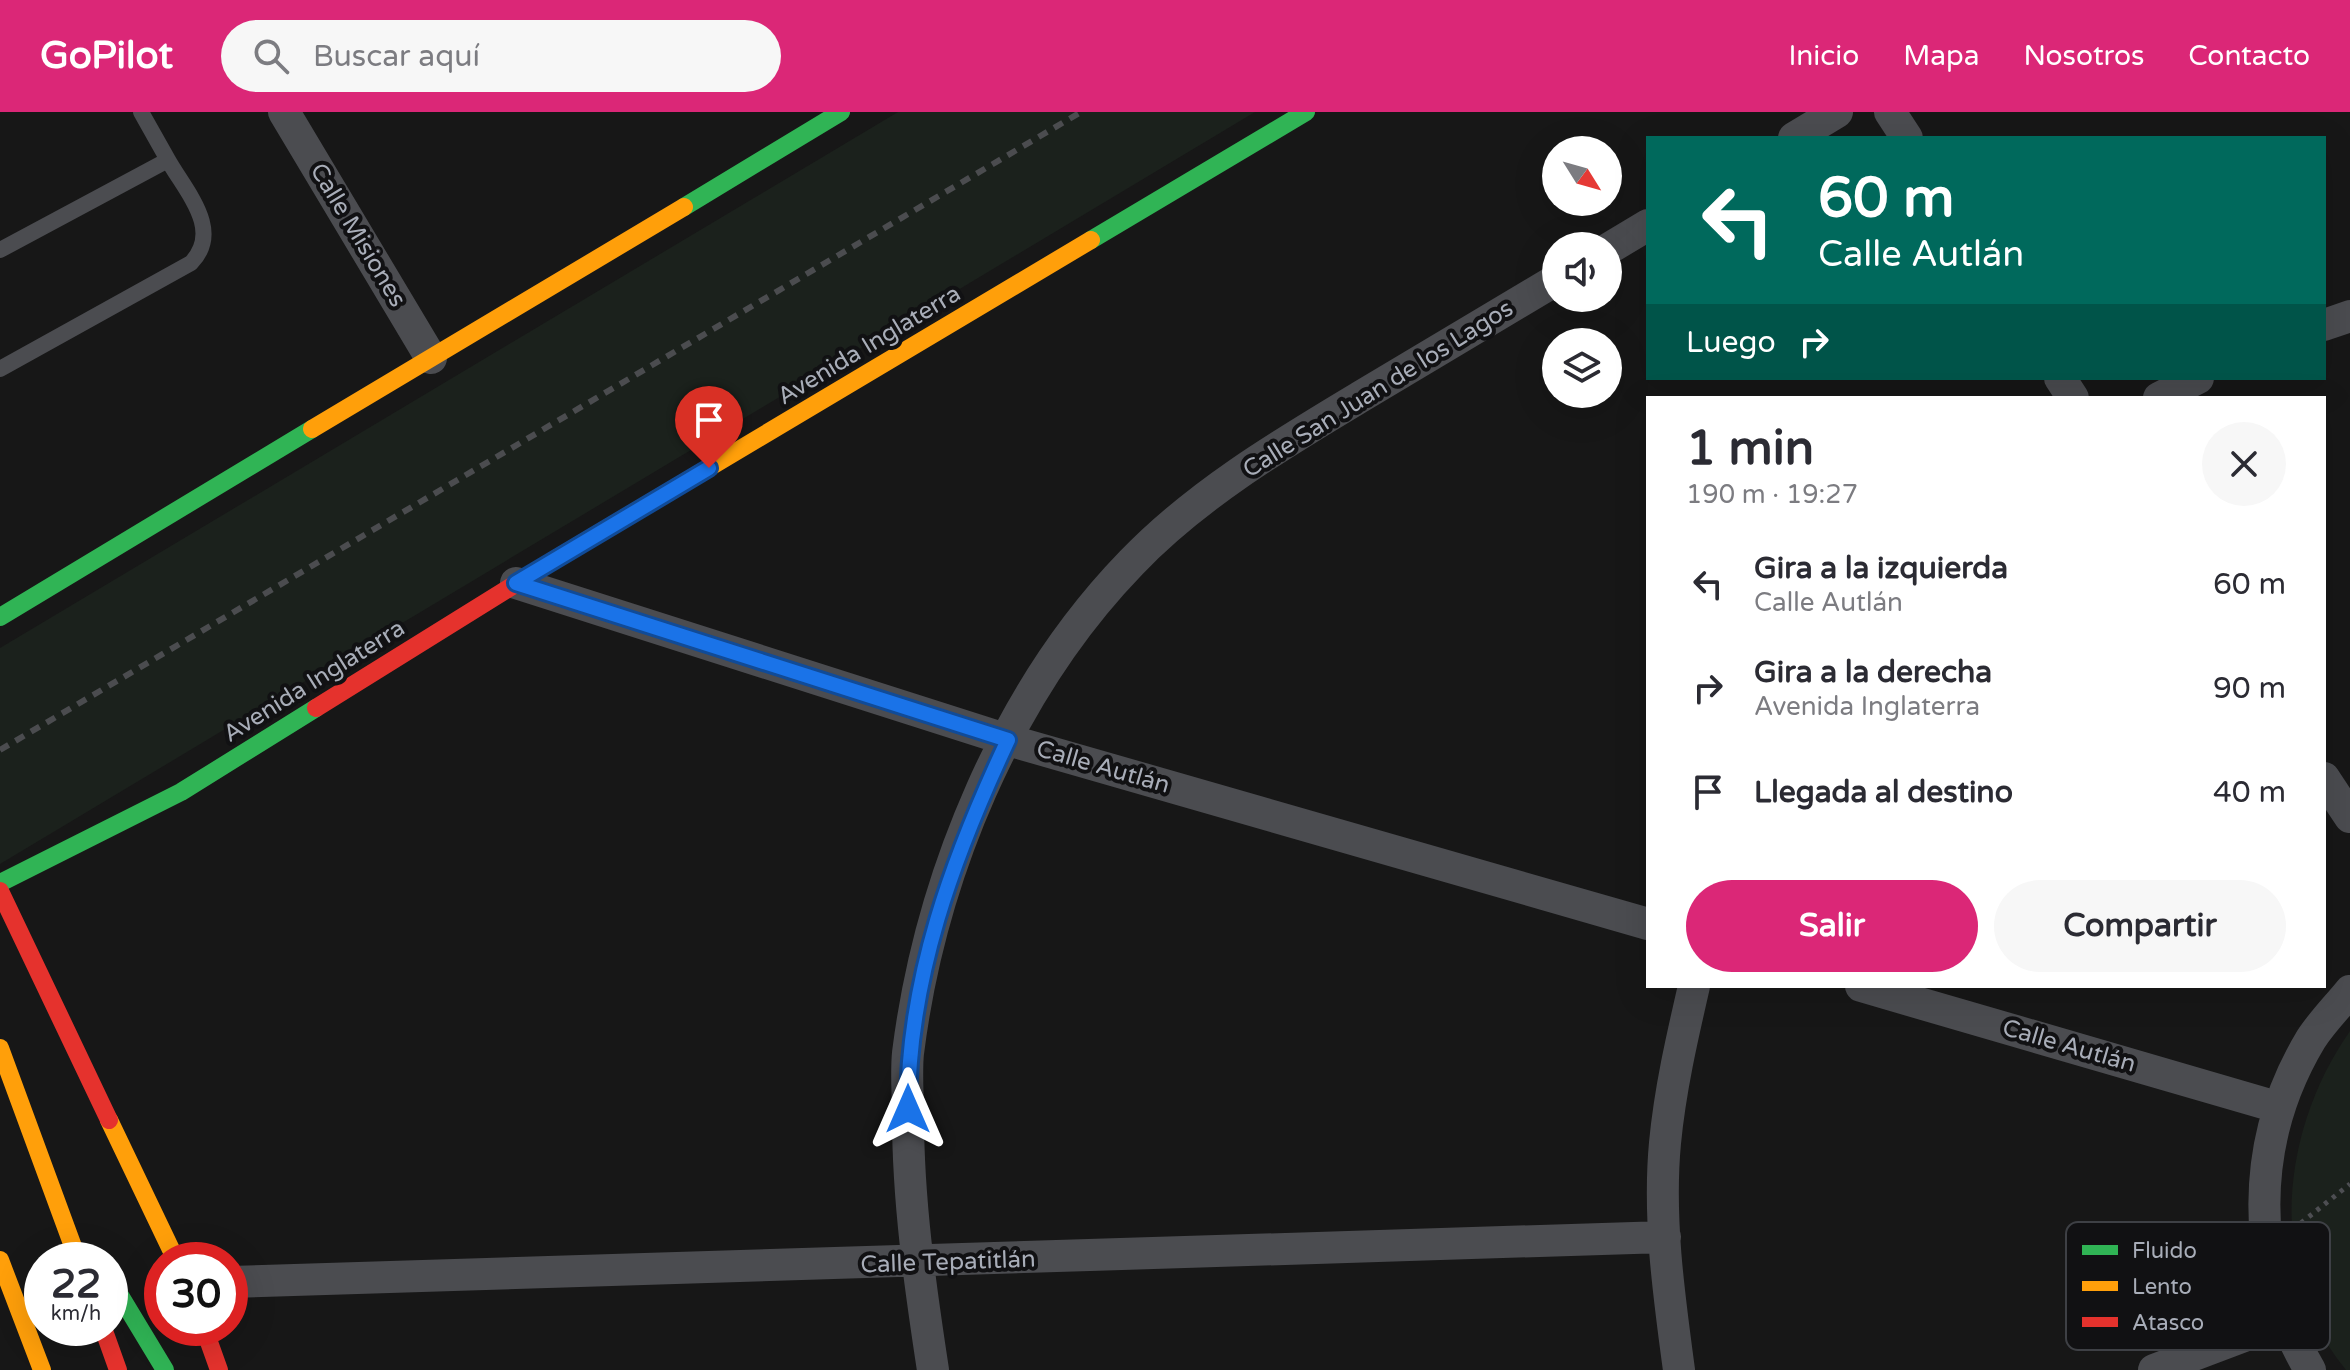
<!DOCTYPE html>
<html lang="es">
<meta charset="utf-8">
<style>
body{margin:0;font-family:"Varela Round",sans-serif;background:#f7f7f7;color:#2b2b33;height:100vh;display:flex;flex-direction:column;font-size:30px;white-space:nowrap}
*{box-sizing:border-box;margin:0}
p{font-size:26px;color:#7c7c81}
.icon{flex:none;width:44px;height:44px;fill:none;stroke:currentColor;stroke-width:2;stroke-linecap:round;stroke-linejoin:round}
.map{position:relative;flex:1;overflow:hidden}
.details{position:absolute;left:1646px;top:284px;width:680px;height:592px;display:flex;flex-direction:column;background:#fff;border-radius:0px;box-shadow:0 8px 32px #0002}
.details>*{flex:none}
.top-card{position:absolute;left:1646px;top:24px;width:680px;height:244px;border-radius:0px;box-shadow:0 8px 32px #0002;background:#00695c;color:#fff;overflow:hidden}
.needle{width:52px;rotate:127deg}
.buttons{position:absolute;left:1542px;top:24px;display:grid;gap:16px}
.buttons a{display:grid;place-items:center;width:80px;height:80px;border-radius:50%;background:#fff;box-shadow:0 8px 32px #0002;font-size:40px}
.speed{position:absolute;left:24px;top:1130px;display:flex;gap:16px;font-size:40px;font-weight:700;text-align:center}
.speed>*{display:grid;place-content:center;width:104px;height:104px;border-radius:50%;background:#fff;box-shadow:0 8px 32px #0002;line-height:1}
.speed small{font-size:20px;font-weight:400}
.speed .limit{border:12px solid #d22;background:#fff;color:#111}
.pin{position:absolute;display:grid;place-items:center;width:68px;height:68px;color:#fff;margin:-82px -34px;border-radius:50% 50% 50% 0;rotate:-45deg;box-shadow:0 0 8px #0007}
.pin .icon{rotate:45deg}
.me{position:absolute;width:88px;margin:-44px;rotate:0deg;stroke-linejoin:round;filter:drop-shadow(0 0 6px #0008)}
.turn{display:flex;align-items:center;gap:28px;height:168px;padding:0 40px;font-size:36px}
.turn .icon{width:104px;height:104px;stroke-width:2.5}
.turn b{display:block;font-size:56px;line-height:68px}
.then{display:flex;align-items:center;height:76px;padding:0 40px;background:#0003;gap:16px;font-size:30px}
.round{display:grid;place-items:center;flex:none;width:84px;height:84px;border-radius:42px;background:#f7f7f7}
.summary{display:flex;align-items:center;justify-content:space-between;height:136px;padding:0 40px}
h1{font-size:48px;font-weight:700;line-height:60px}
.action{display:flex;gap:16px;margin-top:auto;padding:16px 40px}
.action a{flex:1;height:92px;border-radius:48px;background:#db2777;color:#fff;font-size:32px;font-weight:700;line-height:92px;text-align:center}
.action a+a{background:#f7f7f7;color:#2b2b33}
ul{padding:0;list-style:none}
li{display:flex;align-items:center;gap:24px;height:104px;padding:0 40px}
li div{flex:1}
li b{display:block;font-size:30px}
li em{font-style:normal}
header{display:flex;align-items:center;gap:48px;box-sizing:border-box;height:112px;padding:0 40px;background:#db2777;color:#fff}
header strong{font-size:38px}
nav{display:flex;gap:44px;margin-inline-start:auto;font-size:28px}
.search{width:560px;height:72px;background:#f7f7f7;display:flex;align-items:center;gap:20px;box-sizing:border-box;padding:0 28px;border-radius:44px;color:#7c7c81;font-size:30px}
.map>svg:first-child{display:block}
.green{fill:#1b211c}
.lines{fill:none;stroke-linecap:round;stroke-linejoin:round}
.path{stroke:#4d4e52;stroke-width:5;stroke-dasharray:4 6;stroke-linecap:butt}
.lane{stroke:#4b4c50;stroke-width:16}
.street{stroke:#4b4c50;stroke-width:32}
.fast{stroke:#30b455;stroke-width:18}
.slow{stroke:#ff9f0a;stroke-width:18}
.jam{stroke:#e5322d;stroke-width:18}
.rail{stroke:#4b4c4f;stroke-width:6;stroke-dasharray:10 8;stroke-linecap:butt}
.route-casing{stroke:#114b97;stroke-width:20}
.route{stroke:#1a73e8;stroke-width:14}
.labels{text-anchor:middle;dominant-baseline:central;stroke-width:8;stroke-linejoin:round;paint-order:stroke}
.street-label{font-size:24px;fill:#a8adb8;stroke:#111113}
.key{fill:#111113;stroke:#3e4045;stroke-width:2}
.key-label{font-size:22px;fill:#a8adb8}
</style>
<header>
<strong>GoPilot</strong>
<div class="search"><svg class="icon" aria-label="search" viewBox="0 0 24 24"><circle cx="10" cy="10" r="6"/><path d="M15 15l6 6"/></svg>Buscar aquí</div>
<nav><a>Inicio</a><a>Mapa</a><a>Nosotros</a><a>Contacto</a></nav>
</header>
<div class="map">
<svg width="2350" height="1258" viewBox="0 0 2350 1258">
<rect width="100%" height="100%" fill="#171717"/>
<path class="green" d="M898,0H1255L0,752V536Z
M2350,919V1258H2346C2265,1160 2281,1017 2350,919Z"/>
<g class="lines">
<path class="path" d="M2301,1111L2350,1072"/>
<path class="lane" d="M0,138L168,48L141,0
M0,257L191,151C223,118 186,80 168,48"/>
<path class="street" d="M284,0L431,246
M1890,0L1907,26
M1794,26L1837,0
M1608,137L1648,113
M2324,213L2350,204
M2060,266L2073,286
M2159,286L2198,266
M516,471L1008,628L1648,812
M2324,666L2350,705
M1861,874L2277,995
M230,1170L1665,1125
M933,1258C920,1173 908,1089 908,1004C908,983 906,961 908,941C930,766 1007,579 1131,451C1196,383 1280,333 1360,285C1425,246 1491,207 1556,168
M1679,1258C1669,1184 1658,1106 1665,1031C1670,978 1682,926 1694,874
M2154,1258L2284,1209
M2310,1258C2249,1154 2249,1030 2311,927C2322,910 2337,895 2350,879"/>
<path class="fast" d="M684,95L841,0
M1091,128L1306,0
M0,505L312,317
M0,771L181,680L316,596
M110,1167L165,1258"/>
<path class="slow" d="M312,317L684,95
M554,448L1091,128
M0,936L78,1148
M109,1008L176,1148
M0,1148L42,1258"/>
<path class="jam" d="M316,596L554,448
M0,779L109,1008
M103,1216L118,1258
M204,1216L219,1258"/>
<path class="rail" d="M0,638L1081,0"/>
</g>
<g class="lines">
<defs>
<path id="route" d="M709,356L516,471L1008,628C953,745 908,866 908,997"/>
</defs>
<use href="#route" class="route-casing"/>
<use href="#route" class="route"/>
</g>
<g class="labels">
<g class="street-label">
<text transform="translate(358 123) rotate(59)">Calle Misiones</text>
<text transform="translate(869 233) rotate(-31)">Avenida Inglaterra</text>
<text transform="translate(1378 277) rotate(-32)">Calle San Juan de los Lagos</text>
<text transform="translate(314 569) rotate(-32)">Avenida Inglaterra</text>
<text transform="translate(1103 655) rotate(16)">Calle Autlán</text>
<text transform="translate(2069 934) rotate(16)">Calle Autlán</text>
<text transform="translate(948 1150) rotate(-2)">Calle Tepatitlán</text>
</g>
</g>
<rect x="2066" y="1110" width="264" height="128" rx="12" class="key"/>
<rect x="2082" y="1133" width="36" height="10" fill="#30b455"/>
<rect x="2082" y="1169" width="36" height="10" fill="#ff9f0a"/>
<rect x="2082" y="1205" width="36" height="10" fill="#e5322d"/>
<g class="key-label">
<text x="2132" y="1146">Fluido</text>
<text x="2132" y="1182">Lento</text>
<text x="2132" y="1218">Atasco</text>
</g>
</svg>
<div class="buttons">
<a><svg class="needle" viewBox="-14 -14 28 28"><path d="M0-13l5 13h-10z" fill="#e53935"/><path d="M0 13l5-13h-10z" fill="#7c7c81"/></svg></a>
<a><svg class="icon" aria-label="sound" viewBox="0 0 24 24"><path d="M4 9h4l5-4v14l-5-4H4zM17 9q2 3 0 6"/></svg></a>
<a><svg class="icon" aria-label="layers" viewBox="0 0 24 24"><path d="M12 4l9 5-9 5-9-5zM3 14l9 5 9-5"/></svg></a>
</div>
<div class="speed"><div>22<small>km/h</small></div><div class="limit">30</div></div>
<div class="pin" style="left:709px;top:356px;background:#d93025"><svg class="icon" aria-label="arrive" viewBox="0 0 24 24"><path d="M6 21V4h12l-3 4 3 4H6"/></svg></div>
<svg class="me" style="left:908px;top:997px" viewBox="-20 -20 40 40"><path d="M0-17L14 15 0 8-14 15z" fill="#1a73e8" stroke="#fff" stroke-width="4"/></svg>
<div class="top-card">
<div class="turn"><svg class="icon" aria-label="left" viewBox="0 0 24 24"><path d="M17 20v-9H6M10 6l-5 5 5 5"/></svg><div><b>60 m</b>Calle Autlán</div></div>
<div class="then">Luego<svg class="icon" aria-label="right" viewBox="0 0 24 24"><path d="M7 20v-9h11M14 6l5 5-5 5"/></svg></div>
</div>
<section class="details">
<div class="summary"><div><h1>1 min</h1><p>190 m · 19:27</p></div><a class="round"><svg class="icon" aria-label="close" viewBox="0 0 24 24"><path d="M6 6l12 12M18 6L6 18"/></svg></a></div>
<ul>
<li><svg class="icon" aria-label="left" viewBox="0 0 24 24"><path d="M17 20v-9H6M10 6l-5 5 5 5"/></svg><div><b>Gira a la izquierda</b><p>Calle Autlán</p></div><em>60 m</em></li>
<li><svg class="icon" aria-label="right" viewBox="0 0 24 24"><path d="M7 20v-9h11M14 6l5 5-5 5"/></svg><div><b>Gira a la derecha</b><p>Avenida Inglaterra</p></div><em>90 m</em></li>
<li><svg class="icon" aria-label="arrive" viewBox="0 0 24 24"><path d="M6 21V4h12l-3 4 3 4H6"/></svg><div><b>Llegada al destino</b></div><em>40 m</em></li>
</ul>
<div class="action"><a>Salir</a><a>Compartir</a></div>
</section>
</div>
